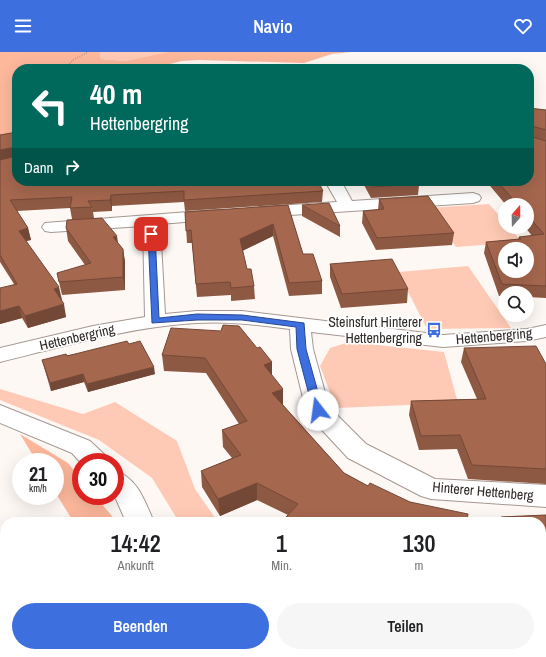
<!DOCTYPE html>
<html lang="de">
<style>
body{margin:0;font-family:"Archivo Narrow",sans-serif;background:#f6f6f6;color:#202124;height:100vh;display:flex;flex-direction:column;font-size:15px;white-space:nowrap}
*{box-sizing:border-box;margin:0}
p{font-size:13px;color:#757577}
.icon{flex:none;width:22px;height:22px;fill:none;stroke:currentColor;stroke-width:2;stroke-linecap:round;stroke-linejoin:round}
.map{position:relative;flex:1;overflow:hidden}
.panel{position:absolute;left:0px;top:465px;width:546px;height:140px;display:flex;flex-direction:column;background:#fff;border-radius:16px 16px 0 0;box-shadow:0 4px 16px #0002}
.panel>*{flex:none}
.banner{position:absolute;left:12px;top:12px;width:522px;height:122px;border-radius:16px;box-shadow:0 4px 16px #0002;background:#00695c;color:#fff;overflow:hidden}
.needle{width:26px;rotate:20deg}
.fabs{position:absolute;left:498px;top:146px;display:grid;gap:8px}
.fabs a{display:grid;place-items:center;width:36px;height:36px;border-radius:50%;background:#fff;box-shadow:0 4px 16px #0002;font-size:20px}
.speed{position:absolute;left:12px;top:401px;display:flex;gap:8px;font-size:20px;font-weight:700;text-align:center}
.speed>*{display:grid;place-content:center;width:52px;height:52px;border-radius:50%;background:#fff;box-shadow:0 4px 16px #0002;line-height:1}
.speed small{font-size:10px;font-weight:400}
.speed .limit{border:6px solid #d22;background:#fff;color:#111}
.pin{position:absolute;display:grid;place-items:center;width:34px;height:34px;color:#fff;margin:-17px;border-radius:8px;box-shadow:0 2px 6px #0006}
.me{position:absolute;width:44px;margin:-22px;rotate:345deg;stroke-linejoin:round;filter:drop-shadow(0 0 3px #0008)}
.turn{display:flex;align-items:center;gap:14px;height:84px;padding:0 12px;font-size:18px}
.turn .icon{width:52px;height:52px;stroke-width:2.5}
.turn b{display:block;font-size:28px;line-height:34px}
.then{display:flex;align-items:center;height:38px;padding:0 12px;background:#0003;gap:8px;font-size:15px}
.eta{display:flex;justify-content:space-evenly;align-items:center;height:68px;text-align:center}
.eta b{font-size:24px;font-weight:600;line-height:28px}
.button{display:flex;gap:8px;margin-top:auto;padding:8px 12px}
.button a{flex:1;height:46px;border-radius:24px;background:#3e6fdf;color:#fff;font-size:16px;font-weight:600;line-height:46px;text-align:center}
.button a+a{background:#f6f6f6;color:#202124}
header{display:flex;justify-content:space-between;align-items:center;height:52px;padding:0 12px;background:#3e6fdf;color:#fff;font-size:18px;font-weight:600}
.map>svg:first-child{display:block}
.green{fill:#ffcab5}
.forest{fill:#fdb89c}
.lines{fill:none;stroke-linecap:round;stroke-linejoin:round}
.minor-casing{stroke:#a49791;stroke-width:2}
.path{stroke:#a59f9c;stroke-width:1.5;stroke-dasharray:1 1.5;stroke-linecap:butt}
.minor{fill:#fff;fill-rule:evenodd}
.wall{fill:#8e5943}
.shaded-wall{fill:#744837}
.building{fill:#a5674e;stroke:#744837;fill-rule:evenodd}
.route{fill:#3e6fdf;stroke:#284891}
.labels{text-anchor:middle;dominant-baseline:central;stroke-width:3.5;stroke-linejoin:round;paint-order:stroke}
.poi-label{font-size:14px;fill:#2f2927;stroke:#fff;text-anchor:end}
.street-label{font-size:14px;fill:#2f2927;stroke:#fff}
</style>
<header><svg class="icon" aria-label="menu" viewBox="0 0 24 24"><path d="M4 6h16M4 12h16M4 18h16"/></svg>Navio<svg class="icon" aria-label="heart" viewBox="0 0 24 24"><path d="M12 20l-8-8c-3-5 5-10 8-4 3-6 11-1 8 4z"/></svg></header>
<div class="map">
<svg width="546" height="605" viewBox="0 0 546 605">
<rect width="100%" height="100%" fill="#fef8f5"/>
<path class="green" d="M100,0H167L125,9L101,7Z
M489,152L505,170V175H509L522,190L456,195L428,156Z
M468,214L511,276L427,277L398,220Z
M349,290L444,300L458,351L336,356L320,314L330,296Z
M0,337L83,362L115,350L177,389L195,437L218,470H179L152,426L99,388L0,348Z
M256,600H374L384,605H262Z"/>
<path class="forest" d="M0,0H102L100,1L101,7L125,9L167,0H351L332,2L304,11L198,8L182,9L150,17H17V83L0,86Z
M20,382L68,411L81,427V444H95L117,470H47L71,466L55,440V410H37Z
M5,477V600H136L137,605H0V478Z"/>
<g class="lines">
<defs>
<path id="minor" d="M325,129H341L352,149L473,141L479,143L481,146L479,149L473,151L260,165L254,163L252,160L254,157L260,155L337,150Z
M215,158L221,159L223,163L221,167L160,172L165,262L197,259H242L443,283L527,277L546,273V285L527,289L443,295L311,280L313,297L329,355L366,392L435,427L546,433V455L431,447L421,444L348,406L309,364L306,358L291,297L290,277C259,273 228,269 196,271C129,275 65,294 0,310V296L93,274L145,265L143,174L51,180L45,179L42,175L45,171Z
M0,353L90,389L105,403L109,410L81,411L72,401L0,371Z
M115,419C138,426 145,450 154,470H126L116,447L113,444H115Z
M157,600H191L190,605H156Z"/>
</defs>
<use href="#minor" class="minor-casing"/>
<path class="path" d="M64,17L73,8L88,0"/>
<use href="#minor" class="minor"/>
</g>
<path class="wall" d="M529,56L546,58V89L530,84L546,89V246L527,245V241H505V244H499L484,201L486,190L518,187L519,185L532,184L525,175H527V153H506L486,129H529Z
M0,83L323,139L322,150L185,159L184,150L112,154V159L93,160L94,166L123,197L125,210V238L62,243L59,230L85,213L68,189L66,176L72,167L70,156L17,159L28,176L31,188L26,189L62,248H61L66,265L28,276L22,266L0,272L14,232L0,210Z
M364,129H468L419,133L418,143L371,146L364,133Z
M379,147L454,181L452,193L376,198L362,171L363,159L378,158Z
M288,153L303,202L322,229V242L289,244L273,184L242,199L247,217L254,234L255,247L231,249V243L197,245L192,191H187L185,160Z
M302,153L340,174V185L302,164Z
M330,212L408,237L407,251L341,256L330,225Z
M129,292L155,322L88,340L84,330L51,339L42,308Z
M257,296L272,310V323L283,353L344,421L368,434L410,450L467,469L480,470H286V465L288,463L257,448L220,464L202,435L201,419L232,406L223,395L222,378L239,372L206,321L164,319L162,303Z
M464,296L546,312V432L468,427L457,397L419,398L409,363L411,349L477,347L461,310Z
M546,463V535H541V470H499L501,465Z"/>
<path class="shaded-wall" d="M16,95L17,105L0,109V98Z
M111,143L112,154V159L110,148Z
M273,172V184L240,200V187Z
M28,176L31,188L21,190L19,179Z
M117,184L119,197L113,185Z
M123,197L125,210V238L123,225Z
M59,235L62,248L57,249L54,237Z
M64,252L66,265L28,276L25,264Z
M19,254L22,266L0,272V259Z
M272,310V326L264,313Z
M154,315L155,322L88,340L87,332Z
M83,322L84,330L51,339L50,331Z
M283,337V353L272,341Z
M257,431V448L220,464L218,447Z"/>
<path class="building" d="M529,56L546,58V78L532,74L530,75V84L546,89V234L502,232L486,190L521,187L519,185L544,182L527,163V153H518L497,129H529ZM505,197H527V219H505Z
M17,80V129H318L323,139L184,148V139L111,143L110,148L88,149L92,155L70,156L72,145L10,148L28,176L19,179L59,235L54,237L64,252L25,264L19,254L0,259V236L17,232L0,203V108L16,104V95L0,98V83Z
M368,129H417L419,132L372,135Z
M428,144L454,181L377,186L363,159L384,157L379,147Z
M329,151L340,174L302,153Z
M288,153L303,202H313L322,229L289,231L273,172L240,187L247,217H251L254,234L231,236L230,230L196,232L191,178L186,179L185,160Z
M102,166L117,184L113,185L123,197V225L59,230L57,221L91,211L66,176L67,168Z
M392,207L408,237L342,242L330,212Z
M223,273L239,274L257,296L260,295L272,310L264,313L283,337L272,341L344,421L368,434L370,431L410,450L468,462L467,469H480V470H295L286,465L298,452L257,431L218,447L201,419L241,403L222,378L247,369L205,306L162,303L171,276L221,279Z
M127,289L129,292L140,289L154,315L87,332L83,322L50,331L42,308L66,302L67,304Z
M536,294L546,312V417L472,413L460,383L421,384L411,349L486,347L464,296Z
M546,463V516H541V470H503L501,465Z"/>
<path class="route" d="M151,180L155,182L159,266L197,262L242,263L304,271L306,297L323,358L322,361H315L313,358L297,297L296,275L242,268H197L152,271L148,182Z"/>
<defs>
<symbol id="bus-bare" viewBox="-9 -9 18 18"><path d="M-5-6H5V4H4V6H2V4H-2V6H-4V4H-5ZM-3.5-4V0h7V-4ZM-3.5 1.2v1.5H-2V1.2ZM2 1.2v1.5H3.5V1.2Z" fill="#3e6fdf" stroke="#fff" stroke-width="2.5" paint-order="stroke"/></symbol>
</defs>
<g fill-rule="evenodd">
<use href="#bus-bare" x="423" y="267" width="22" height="22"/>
</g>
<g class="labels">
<g class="poi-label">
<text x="422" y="270">Steinsfurt Hinterer<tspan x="422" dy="16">Hettenbergring</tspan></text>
</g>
<g class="street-label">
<text transform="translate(494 284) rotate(-5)">Hettenbergring</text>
<text transform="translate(77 285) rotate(-13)">Hettenbergring</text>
<text transform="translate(483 439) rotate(5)">Hinterer Hettenberg</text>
</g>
</g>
</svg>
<div class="fabs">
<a><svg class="needle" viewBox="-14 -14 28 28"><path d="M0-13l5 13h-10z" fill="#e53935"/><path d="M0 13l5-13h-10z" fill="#757577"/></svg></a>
<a><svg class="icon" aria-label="sound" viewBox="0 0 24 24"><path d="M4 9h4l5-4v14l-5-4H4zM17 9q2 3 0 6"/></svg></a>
<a><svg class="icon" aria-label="search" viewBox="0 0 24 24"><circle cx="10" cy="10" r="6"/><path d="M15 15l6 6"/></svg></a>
</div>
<div class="speed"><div>21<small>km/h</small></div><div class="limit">30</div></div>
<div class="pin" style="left:151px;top:182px;background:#d93025"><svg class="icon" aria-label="arrive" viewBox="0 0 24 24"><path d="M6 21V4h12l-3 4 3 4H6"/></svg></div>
<svg class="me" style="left:318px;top:358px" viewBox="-20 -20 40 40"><circle r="19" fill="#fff"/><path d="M0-13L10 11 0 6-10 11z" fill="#3e6fdf"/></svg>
<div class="banner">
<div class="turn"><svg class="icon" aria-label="left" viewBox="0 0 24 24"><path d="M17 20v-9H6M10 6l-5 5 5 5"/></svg><div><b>40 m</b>Hettenbergring</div></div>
<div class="then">Dann<svg class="icon" aria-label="right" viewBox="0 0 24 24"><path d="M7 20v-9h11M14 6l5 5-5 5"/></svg></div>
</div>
<section class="panel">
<div class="eta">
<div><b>14:42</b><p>Ankunft</p></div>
<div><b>1</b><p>Min.</p></div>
<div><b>130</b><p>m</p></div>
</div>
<div class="button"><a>Beenden</a><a>Teilen</a></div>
</section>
</div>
